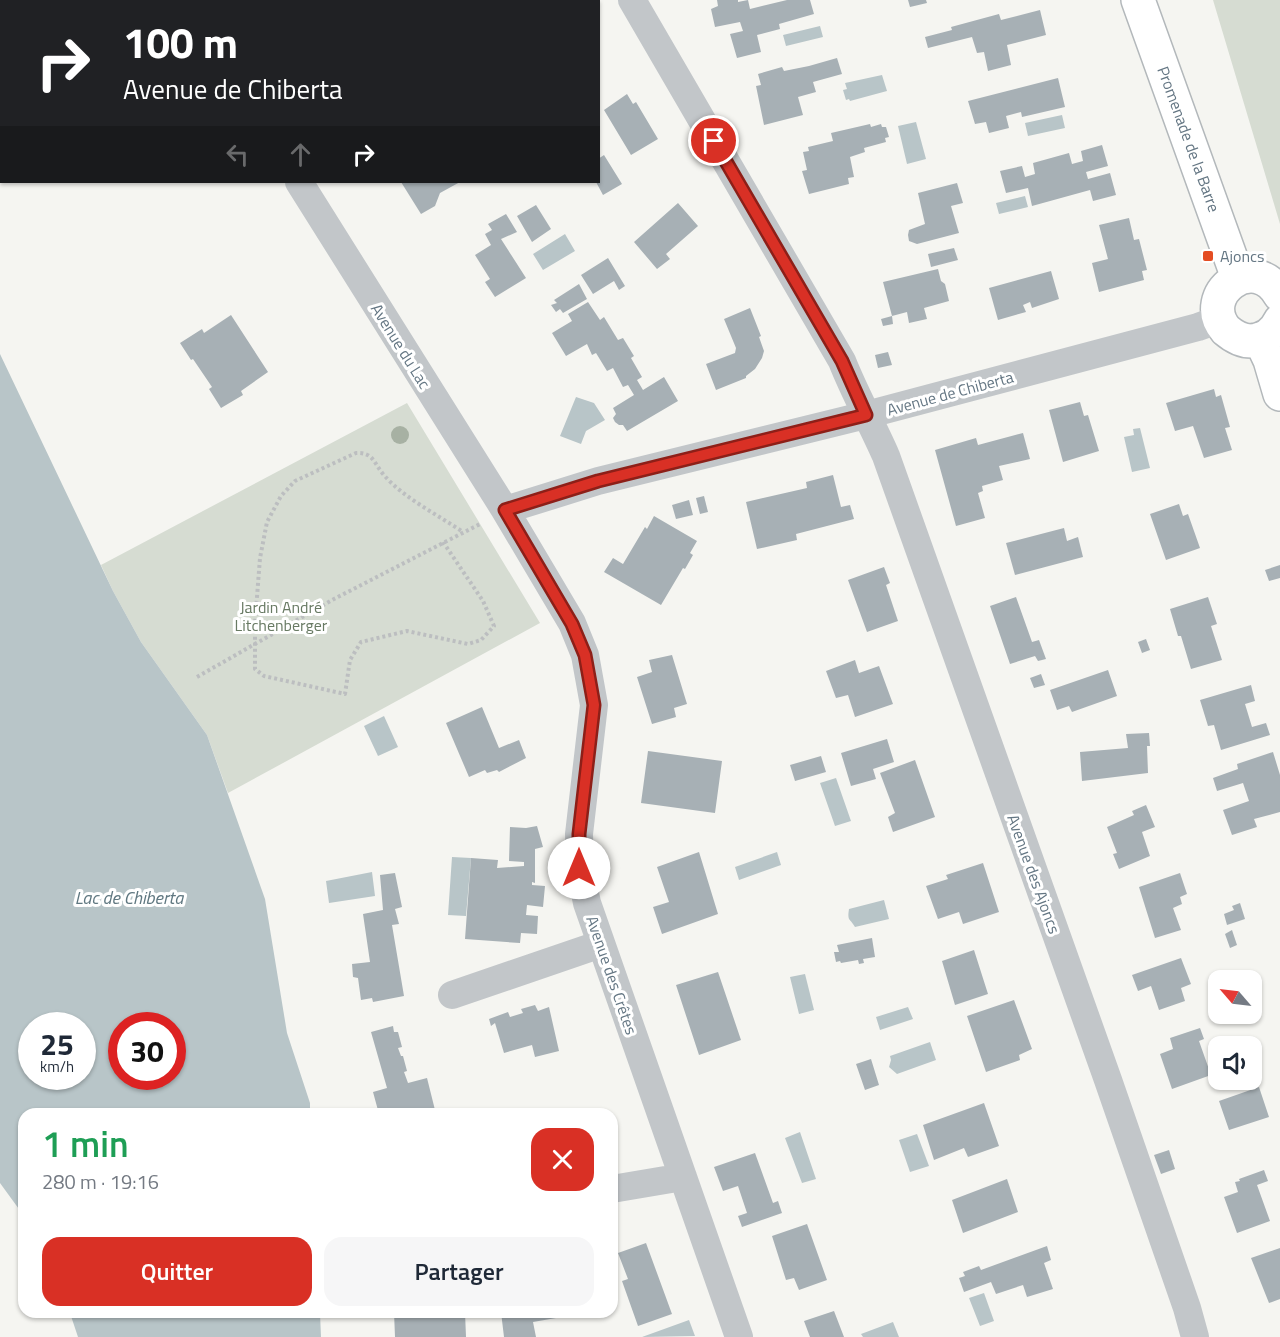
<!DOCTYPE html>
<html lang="fr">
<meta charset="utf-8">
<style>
body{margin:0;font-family:"Titillium Web",sans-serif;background:#f6f6f7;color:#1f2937;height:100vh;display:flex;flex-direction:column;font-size:22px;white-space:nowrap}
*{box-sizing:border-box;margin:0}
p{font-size:20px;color:#747a83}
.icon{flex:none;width:33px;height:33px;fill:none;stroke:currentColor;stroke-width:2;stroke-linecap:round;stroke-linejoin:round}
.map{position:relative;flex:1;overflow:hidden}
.drawer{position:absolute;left:18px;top:1108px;width:600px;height:210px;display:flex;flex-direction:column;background:#fff;border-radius:18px;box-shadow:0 2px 4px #0004}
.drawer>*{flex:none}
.hud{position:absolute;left:0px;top:0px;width:600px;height:183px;box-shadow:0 2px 4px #0004;background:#202124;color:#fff;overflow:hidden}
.needle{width:39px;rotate:298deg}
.buttons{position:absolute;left:1208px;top:970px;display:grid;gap:12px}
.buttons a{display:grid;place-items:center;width:54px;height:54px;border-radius:12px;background:#fff;box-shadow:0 2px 4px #0004;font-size:30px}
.speed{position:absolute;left:18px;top:1012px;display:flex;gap:12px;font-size:30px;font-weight:700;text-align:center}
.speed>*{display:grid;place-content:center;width:78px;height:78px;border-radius:50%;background:#fff;box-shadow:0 2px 4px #0004;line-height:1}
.speed small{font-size:15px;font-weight:400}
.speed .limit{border:9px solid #d22;background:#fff;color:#111}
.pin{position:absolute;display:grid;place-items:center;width:51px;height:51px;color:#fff;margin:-26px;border:3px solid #fff;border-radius:50%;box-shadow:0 2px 6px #0007}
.me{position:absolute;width:66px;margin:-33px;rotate:0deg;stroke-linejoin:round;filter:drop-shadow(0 0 4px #0008)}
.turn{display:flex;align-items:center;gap:21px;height:126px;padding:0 24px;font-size:27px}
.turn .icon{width:78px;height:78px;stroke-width:2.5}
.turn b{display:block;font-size:42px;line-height:51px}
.lanes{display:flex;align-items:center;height:57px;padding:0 24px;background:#0003;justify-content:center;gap:30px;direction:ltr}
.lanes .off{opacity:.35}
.round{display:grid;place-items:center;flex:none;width:63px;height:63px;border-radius:18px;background:#f6f6f7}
.summary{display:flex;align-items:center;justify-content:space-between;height:102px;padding:0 24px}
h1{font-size:36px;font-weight:600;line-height:45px;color:#1e9e55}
.action{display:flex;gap:12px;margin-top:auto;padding:12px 24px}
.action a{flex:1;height:69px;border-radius:18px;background:#d93025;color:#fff;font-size:24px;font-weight:600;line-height:69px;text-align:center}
.action a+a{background:#f6f6f7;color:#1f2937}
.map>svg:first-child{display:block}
.green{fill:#d6dcd2}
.water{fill:#b8c5c8;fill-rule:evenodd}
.building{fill:#a7b0b5}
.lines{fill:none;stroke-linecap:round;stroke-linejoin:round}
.major-casing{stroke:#b3b8bb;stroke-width:36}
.path{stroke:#bcbec0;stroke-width:4;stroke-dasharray:3 3;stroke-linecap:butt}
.minor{stroke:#c2c6c9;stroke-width:28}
.major{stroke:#fff;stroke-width:33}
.tree{fill:#a7b1a3}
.route-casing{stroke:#8d1f18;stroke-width:15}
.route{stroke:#d93025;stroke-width:10}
.poi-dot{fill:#e44d23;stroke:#fff;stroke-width:2}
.labels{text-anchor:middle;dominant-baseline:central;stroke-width:6;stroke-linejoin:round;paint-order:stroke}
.street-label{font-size:16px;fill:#647683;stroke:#fff}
.poi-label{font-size:16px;fill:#647683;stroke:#fff;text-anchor:start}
.park-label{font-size:16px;fill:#687a63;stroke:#fff}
.water-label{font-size:18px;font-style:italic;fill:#5f7780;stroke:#fff}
</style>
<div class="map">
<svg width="1280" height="1337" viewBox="0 0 1280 1337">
<rect width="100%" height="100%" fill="#f5f5f1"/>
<path class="green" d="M1213,0H1280V224Z
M407,403L540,623L228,793L207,735L141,642L113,591L101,565Z"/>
<path class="water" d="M820,26L823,37L786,46L783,35Z
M882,75L887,91L850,101L849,99L846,100L843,90L847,89L845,83Z
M1062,115L1065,128L1028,136L1025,123Z
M916,122L926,159L907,164L898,126Z
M1025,196L1028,207L999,214L996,203Z
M565,234L575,251L543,270L533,254Z
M0,354L113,591L141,642L207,735L265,899L287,1033L310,1103V1114H24V1216L0,1183ZM32,1026H82V1077H32ZM122,1026H172V1077H122Z
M576,397L594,403L605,420L586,431L581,444L560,436Z
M1140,428L1150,468L1132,472L1124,437L1134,435L1133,429Z
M384,716L398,747L378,756L364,726Z
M836,778L851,821L835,826L820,783Z
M777,852L781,865L739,880L735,867Z
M452,857L471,858L466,916L448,915Z
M372,872L375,896L329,903L326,881Z
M884,900L889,919L855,927C850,918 847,922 849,909Z
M805,974L814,1010L799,1014L790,977Z
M908,1007L913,1019L880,1030L876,1017Z
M930,1042L936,1060L897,1074L889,1067L891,1060L890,1056Z
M800,1132L816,1179L802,1183L785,1138Z
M917,1134L929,1166L910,1172L899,1140Z
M984,1293L994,1321L980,1326L969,1298Z
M70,1313H320L321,1337H78Z
M689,1320L695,1336L642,1337Z
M893,1322L899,1337H863L861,1334Z"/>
<path class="building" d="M717,0H738V2L748,0L750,9L787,0H810L814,14L779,24L780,29L757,35L761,52L737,58L730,34L743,31L740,22L715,27L711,9L718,6Z
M908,0H926L927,3L910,7Z
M1040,10L1046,35L1007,45L1011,65L988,71L984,52L977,53L972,37L928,48L925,37L952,30L951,27L999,14L1001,20Z
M837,58L842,74L813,82L816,92L798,97L803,115L764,125L756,86L761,85L758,74L782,67L784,71L809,66Z
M1058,78L1065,107L1022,117L1021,112L1006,116L1009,128L989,133L986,122L975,124L968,101Z
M627,94L633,104L636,102L658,139L631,155L604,110Z
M870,124L871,127L881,124L882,127H886L889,137L885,138L886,142L864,148L865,152L850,157L854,177L848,178L849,184L809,194L802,171L807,170L803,152L809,151L808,147L833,141L831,133Z
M1102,145L1108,166L1086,172L1088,179L1110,173L1116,195L1093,201L1090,190L1032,206L1028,188L1006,193L1000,171L1022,166L1025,177L1035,174L1033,163L1069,153L1072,164L1083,161L1081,151Z
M604,155L622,184L603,195L596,182H598V159Z
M401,182H460L440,193L435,206L421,214Z
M957,183L963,203L951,206L959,233L917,244L909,241L908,235L909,230L925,224L918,193Z
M678,203L698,226L666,254L670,259L657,269L634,242Z
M536,205L551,229L532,242L517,216Z
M506,214L517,232L501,239L526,278L495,297L485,282L490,279L475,255L491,245L485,234L492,230L488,224Z
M1129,218L1134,240L1139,239L1147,270L1142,271L1144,280L1099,292L1092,263L1108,259L1099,225Z
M954,248L958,260L931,267L928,254Z
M608,258L625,286L619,290L614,281L593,294L581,275Z
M938,269L941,281L945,284L949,301L924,308L927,319L909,323L907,312L892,316L883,282Z
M1051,271L1059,299L1032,308L1030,302L1023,305L1026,312L998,320L989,288Z
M579,284L587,299L563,313L560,309L556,312L551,305L557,303L554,300Z
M588,302L600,320L604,317L618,340L623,338L634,356L631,358L642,377L637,380L643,390L664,377L678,401L627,431L623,425H619L615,422L613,418L616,414L613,408L634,395L628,385L623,387L613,368L607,371L596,353L592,355L587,344L566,356L552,333L572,321L568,314Z
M750,308L761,336L759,337L764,351L762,358L755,369L746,376V378L716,390L706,364L735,353L736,348L724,319Z
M231,315L268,372L241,391L243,395L221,408L209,389L212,387L193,359L191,360L180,343L202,329L204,333Z
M892,316L893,324L883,326L881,319Z
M888,352L892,365L878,368L875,355Z
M1214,389L1216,397L1221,395L1230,427L1225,428L1232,450L1204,458L1193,426L1175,431L1166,403Z
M1080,402L1084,416L1088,415L1099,451L1063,462L1049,410Z
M1023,433L1030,459L999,466L1003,480L982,486L983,491L978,493L985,518L956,526L935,450L976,438L978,445Z
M833,475L841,507L850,505L854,519L796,534L797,540L757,549L746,502L807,488L806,482Z
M704,496L708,512L700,514L696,498Z
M689,500L693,515L676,519L672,505Z
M1179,504L1183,516L1188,514L1200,548L1166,560L1150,514Z
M654,516L697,541L690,553L693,555L685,569L683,568L661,605L604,572L613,558L623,564L645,527L647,529Z
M1064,528L1067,541L1078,537L1083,557L1015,575L1006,543Z
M1280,565V578L1269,581L1265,570Z
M884,567L890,583L886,585L898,621L867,632L848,580Z
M1016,597L1032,642L1039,640L1046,659L1038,661L1035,656L1010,664L990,606Z
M1208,597L1217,624L1211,626L1222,660L1191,669L1181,636H1178L1170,609Z
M1146,639L1150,650L1142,653L1138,642Z
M672,655L687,704L674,708L676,717L652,724L637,677L652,672L649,660Z
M855,660L859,673L879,666L893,704L855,717L848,695L836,698L826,671Z
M1108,670L1117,696L1072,712L1069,706L1057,710L1050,690Z
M1041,674L1045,685L1034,688L1030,678Z
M1251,685L1255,701L1245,704L1252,727L1266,723L1270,735L1221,750L1214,725L1208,726L1200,700Z
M482,707L499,748L519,740L526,758L499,772L497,770L487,773L485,770L469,777L446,723Z
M1149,733L1150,746H1147L1148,773L1082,781L1080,752L1128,748L1126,734Z
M887,739L894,762L873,769L876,779L851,786L841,753Z
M648,751L722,761L715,813L641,803Z
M1273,752L1280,775V812L1254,819L1257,827L1232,835L1223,810L1249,801L1243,783L1217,791L1213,778L1238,769L1237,764Z
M821,756L826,772L795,781L790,765Z
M915,760L935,817L893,832L888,817L895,813L880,773Z
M1146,805L1155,827L1142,832L1150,856L1119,869L1113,854L1117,853L1107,827L1134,815L1132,811Z
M537,826L543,847L535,849V883L532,882V885L545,886L543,907L527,905L526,915L538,916L537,934L521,933L520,943L465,939L471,858L498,860L497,868L524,866V862L509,861L510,827L526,828Z
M699,852L718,914L662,934L653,907L669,902L657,867Z
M983,863L999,912L963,924L959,912L938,919L926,886L948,879L946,875Z
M395,873L402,907L395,909L399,924L392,925L404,996L373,1002L372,998L361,1000L358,978L353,977L352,964L370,962L363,914L383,910L380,875Z
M1180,873L1187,894L1180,897L1182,904L1173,908L1181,930L1155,938L1139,887Z
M1240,903L1245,919L1227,925L1224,914L1234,910L1232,906Z
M1232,930L1237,945L1230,948L1225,934Z
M872,938L875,957L863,959L864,963L859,964L858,960L841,963L840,961L836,962L834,952H839L837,945Z
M974,950L988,994L955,1005L942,961Z
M1181,958L1191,984L1181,988L1185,1001L1159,1010L1151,986L1138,991L1132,975Z
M718,972L741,1040L699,1055L676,985Z
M1014,1000L1032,1049L1019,1055L1020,1060L986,1072L967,1016Z
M535,1005L538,1011L549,1007L559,1051L535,1057L532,1045L504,1053L495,1023L491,1026L489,1019L508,1012L510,1017L523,1013L521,1009Z
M393,1026L394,1032H398L402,1047L398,1048L401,1056H403L407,1071L404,1072L408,1083L427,1078L436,1114H379L373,1092L387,1088L371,1032Z
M1200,1028L1204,1039L1199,1041L1211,1075L1172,1089L1160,1054L1173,1049L1170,1038Z
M871,1059L879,1085L865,1090L856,1064Z
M1259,1087L1269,1117L1229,1130L1219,1101Z
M984,1103L999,1146L968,1157L964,1148L934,1160L923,1125Z
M1169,1150L1175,1169L1161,1174L1154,1155Z
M755,1153L773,1203L778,1201L782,1213L742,1227L738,1216L747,1213L738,1186L723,1191L714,1167Z
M1264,1170L1268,1181L1257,1185L1270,1221L1237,1233L1224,1197L1238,1192L1235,1182L1240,1181L1239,1179Z
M1007,1179L1018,1212L963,1233L952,1200Z
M807,1224L827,1280L799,1290L794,1278L786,1280L772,1236Z
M646,1243L672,1314L638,1326L622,1281L628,1279L618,1253Z
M1047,1246L1051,1260L1044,1263L1053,1289L1027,1297L1023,1285L996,1294L991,1282L964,1292L959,1278L965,1276L963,1272L979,1266L981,1270Z
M1280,1248V1299L1269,1303L1251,1258Z
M834,1311L844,1337H810L804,1321Z
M394,1312H465L466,1337H395Z
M501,1312H555L556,1318L533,1322L536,1337H504Z"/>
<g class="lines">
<defs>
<path id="major" d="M1138,0L1238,278
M1280,295C1254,250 1196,295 1226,330C1233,336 1241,341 1251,341C1264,340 1275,332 1280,321
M1260,339L1270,360L1280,394"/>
</defs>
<use href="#major" class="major-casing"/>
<path class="path" d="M141,0L143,2
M443,542L483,601L494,626L481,640L468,644L407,631L361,642L350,660L345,694L264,676L255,669V623L260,558L267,522L281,496L295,481L356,453C373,452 374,463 383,474C402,497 438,515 463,532
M197,677L334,599L482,523"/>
<path class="minor" d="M173,0L175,2
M632,0L842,361C855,394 872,424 886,456L1108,1080L1187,1308L1195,1337
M299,182L505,510L572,623L585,655L594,705L579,834L580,868L587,903L739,1337
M505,510L598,481L866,415L1198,327L1220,319
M452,995L601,944
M612,1189L683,1177"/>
<use href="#major" class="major"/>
</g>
<circle class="tree" cx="400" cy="435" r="9"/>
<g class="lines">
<defs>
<path id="route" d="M579,868V834L594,705L585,655L572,624L505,510L598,481L866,415L842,361L714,141"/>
</defs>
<use href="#route" class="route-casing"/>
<use href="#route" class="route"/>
</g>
<rect class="poi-dot" x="1202" y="250" width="12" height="12" rx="3"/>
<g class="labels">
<g class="street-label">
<text transform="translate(1189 139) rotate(70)">Promenade de la Barre</text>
<text transform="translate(401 346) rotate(58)">Avenue du Lac</text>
<text transform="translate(950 393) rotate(-15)">Avenue de Chiberta</text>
<text transform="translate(1034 874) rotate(70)">Avenue des Ajoncs</text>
<text transform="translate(612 975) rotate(71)">Avenue des Crêtes</text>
</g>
<g class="poi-label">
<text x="1220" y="256">Ajoncs</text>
</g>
<g class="park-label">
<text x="281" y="607">Jardin André<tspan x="281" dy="18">Litchenberger</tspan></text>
</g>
<g class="water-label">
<text x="129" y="897">Lac de Chiberta</text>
</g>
</g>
</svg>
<div class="buttons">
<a><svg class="needle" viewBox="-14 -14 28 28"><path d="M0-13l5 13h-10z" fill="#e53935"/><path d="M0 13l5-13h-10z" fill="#747a83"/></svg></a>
<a><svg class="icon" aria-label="sound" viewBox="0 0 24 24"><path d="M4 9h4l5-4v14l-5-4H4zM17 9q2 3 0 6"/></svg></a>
</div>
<div class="speed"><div>25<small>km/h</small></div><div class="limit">30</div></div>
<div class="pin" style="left:714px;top:141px;background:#d93025"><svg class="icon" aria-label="arrive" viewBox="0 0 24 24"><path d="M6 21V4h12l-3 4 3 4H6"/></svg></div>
<svg class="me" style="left:579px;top:868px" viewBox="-20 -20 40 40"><circle r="19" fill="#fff"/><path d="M0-13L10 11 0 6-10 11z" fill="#d93025"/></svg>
<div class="hud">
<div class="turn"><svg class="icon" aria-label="right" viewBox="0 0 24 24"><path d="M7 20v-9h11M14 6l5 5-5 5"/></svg><div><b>100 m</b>Avenue de Chiberta</div></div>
<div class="lanes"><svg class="icon off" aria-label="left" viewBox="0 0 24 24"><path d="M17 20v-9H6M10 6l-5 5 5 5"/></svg><svg class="icon off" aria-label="ahead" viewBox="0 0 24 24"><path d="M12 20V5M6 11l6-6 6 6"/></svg><svg class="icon" aria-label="right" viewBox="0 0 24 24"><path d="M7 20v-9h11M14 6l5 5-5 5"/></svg></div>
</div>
<section class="drawer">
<div class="summary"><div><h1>1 min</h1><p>280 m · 19:16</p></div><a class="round" style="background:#d93025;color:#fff"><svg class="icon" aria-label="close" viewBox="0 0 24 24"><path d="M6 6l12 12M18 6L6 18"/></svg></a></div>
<div class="action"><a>Quitter</a><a>Partager</a></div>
</section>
</div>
